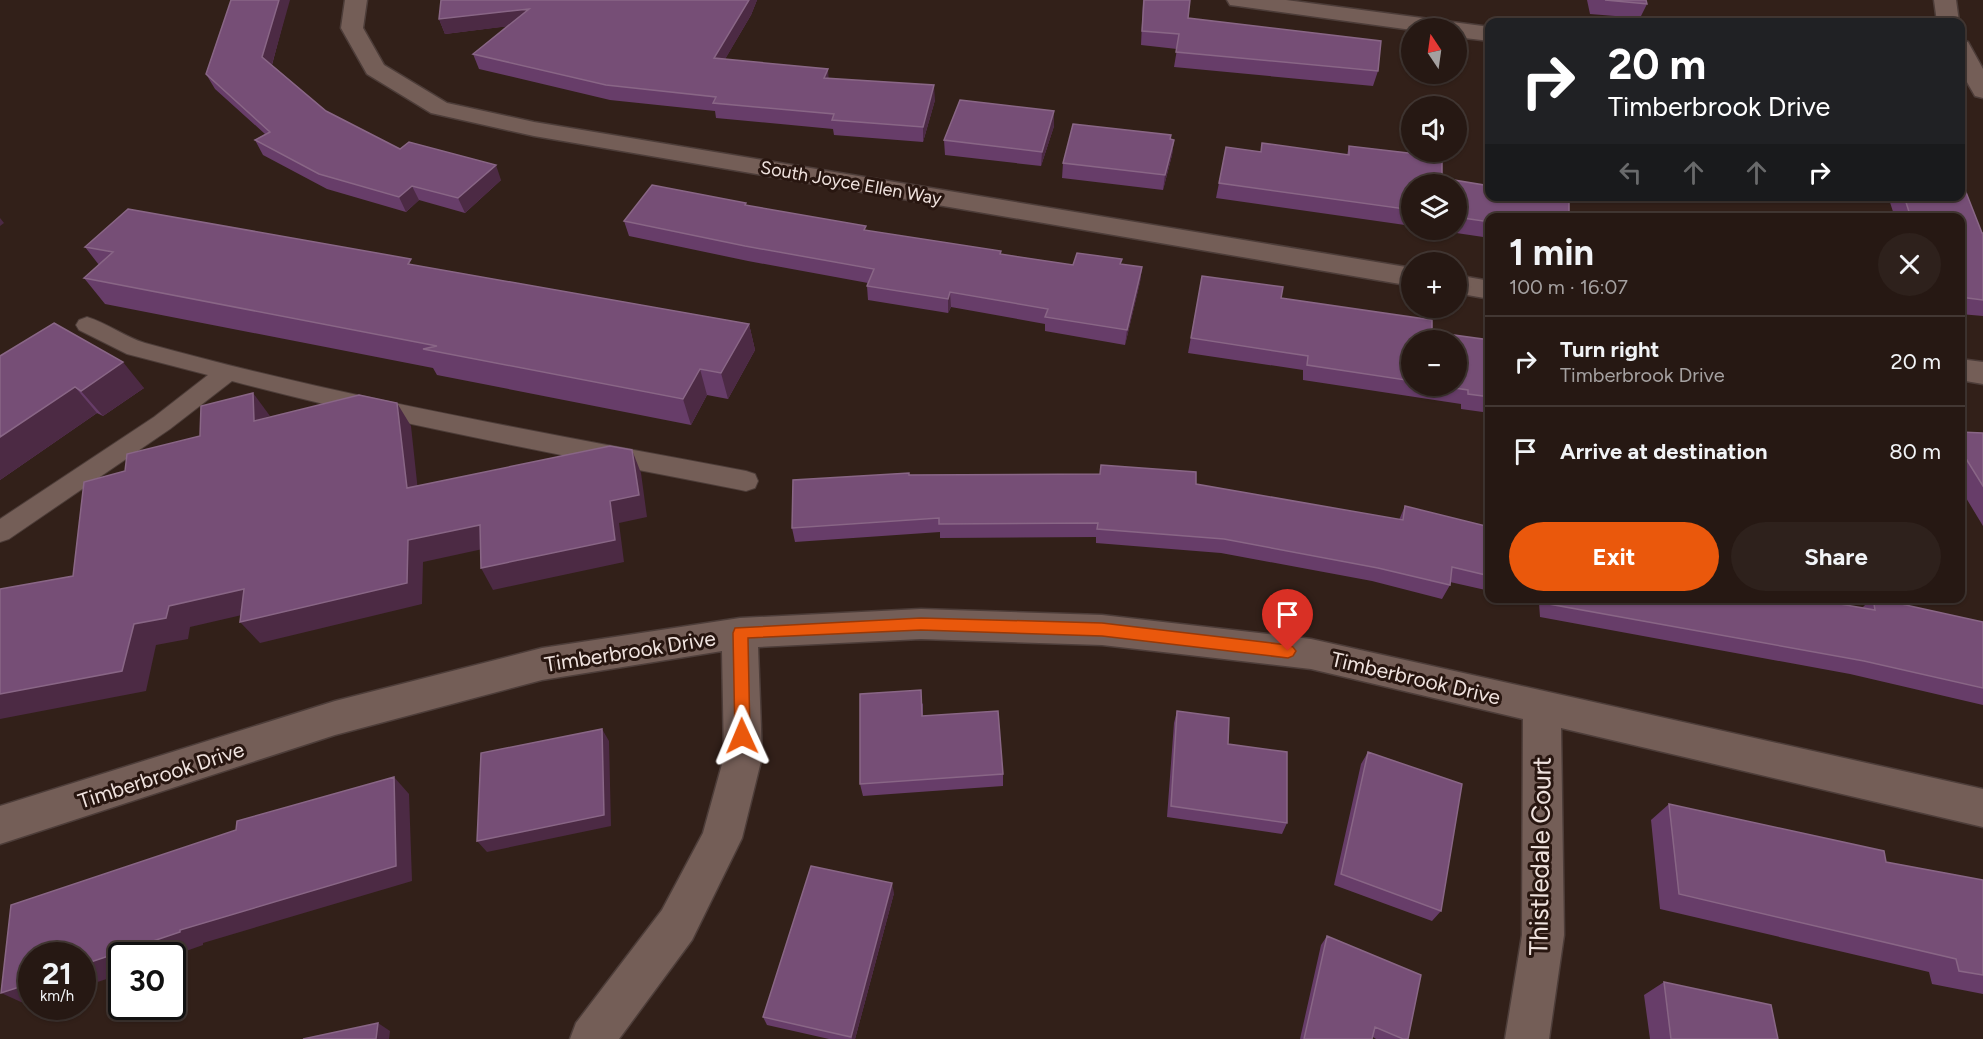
<!DOCTYPE html>
<meta charset="utf-8">
<style>
body{margin:0;font-family:Figtree,sans-serif;background:#2e211c;color:#f1f3f6;height:100vh;display:flex;flex-direction:column;font-size:22px;white-space:nowrap}
*{box-sizing:border-box;margin:0}
p{font-size:20px;color:#a4a0a0}
.icon{flex:none;width:33px;height:33px;fill:none;stroke:currentColor;stroke-width:2;stroke-linecap:round;stroke-linejoin:round}
.map{position:relative;flex:1;overflow:hidden}
.drawer{position:absolute;left:1485px;top:213px;width:480px;height:390px;display:flex;flex-direction:column;background:#261813;border-radius:12px;box-shadow:0 2px 4px #0004,0 0 0 2px #423733}
.drawer>*{flex:none}
.hud{position:absolute;left:1485px;top:18px;width:480px;height:183px;border-radius:12px;box-shadow:0 2px 4px #0004,0 0 0 2px #423733;background:#202124;color:#fff;overflow:hidden}
.needle{width:39px;rotate:347deg}
.controls{position:absolute;left:1401px;top:18px;display:grid;gap:12px}
.controls a{display:grid;place-items:center;width:66px;height:66px;border-radius:50%;background:#261813;box-shadow:0 2px 4px #0004,0 0 0 2px #423733;font-size:30px}
.speed{position:absolute;left:18px;top:942px;display:flex;gap:12px;font-size:30px;font-weight:700;text-align:center}
.speed>*{display:grid;place-content:center;width:78px;height:78px;border-radius:50%;background:#261813;box-shadow:0 2px 4px #0004,0 0 0 2px #423733;line-height:1}
.speed small{font-size:15px;font-weight:400}
.speed .limit{border:3px solid #111;border-radius:9px;background:#fff;color:#111}
.pin{position:absolute;display:grid;place-items:center;width:51px;height:51px;color:#fff;margin:-62px -26px;border-radius:50% 50% 50% 0;rotate:-45deg;box-shadow:0 0 6px #0007}
.pin .icon{rotate:45deg}
.me{position:absolute;width:66px;margin:-33px;rotate:359deg;stroke-linejoin:round;filter:drop-shadow(0 0 4px #0008)}
.turn{display:flex;align-items:center;gap:21px;height:126px;padding:0 24px;font-size:27px}
.turn .icon{width:78px;height:78px;stroke-width:2.5}
.turn b{display:block;font-size:42px;line-height:51px}
.lanes{display:flex;align-items:center;height:57px;padding:0 24px;background:#0003;justify-content:center;gap:30px;direction:ltr}
.lanes .off{opacity:.35}
.round{display:grid;place-items:center;flex:none;width:63px;height:63px;border-radius:32px;background:#2e211c}
.headline{display:flex;align-items:center;justify-content:space-between;height:102px;padding:0 24px}
h1{font-size:36px;font-weight:700;line-height:45px}
.cta{display:flex;gap:12px;margin-top:auto;padding:12px 24px}
.cta a{flex:1;height:69px;border-radius:36px;background:#ea580c;color:#fff;font-size:24px;font-weight:700;line-height:69px;text-align:center}
.cta a+a{background:#2e211c;color:#f1f3f6}
ul{padding:0;list-style:none}
li{display:flex;align-items:center;gap:18px;height:90px;padding:0 24px;border-top:2px solid #423733}
li div{flex:1}
li b{display:block;font-size:22px}
li em{font-style:normal}
.map>svg:first-child{display:block}
.lines{fill:none;stroke-linecap:round;stroke-linejoin:round}
.service-casing{stroke:#4d3d39;stroke-width:2}
.minor-casing{stroke:#4d3d39;stroke-width:3}
.service{fill:#745e57;fill-rule:evenodd}
.minor{fill:#745e57;fill-rule:evenodd}
.wall{fill:#673d69;fill-rule:evenodd}
.shaded-wall{fill:#4c2a44}
.building{fill:#764e76;stroke:#896686;stroke-width:1.5}
.route{fill:#ea580c;stroke:#983908;stroke-width:1.5}
.labels{text-anchor:middle;dominant-baseline:central;stroke-width:6;stroke-linejoin:round;paint-order:stroke}
.far-street-label{font-size:18px;fill:#f0e3df;stroke:#281610}
.street-label{font-size:21px;fill:#f0e3df;stroke:#281610}
.near-street-label{font-size:26px;fill:#f0e3df;stroke:#281610}
</style>
<div class="map">
<svg width="1983" height="1039" viewBox="0 0 1983 1039">
<rect width="100%" height="100%" fill="#322019"/>
<g class="lines">
<defs>
<path id="service" d="M87,317C107,323 125,337 145,343C343,398 545,433 746,471L755,474L758,481L755,488L746,491C574,457 401,426 232,381L170,429L9,539L0,542V519L154,417L208,375L127,354L79,330L76,325L79,320Z"/>
<path id="minor" d="M345,0H367L363,28L384,65L447,103L534,122L1412,268V286L534,136L431,113L367,74L341,28Z
M1227,0H1286L1490,27V41L1456,37V28L1412,30L1238,6L1230,5Z
M1934,0H1956L1959,22H1937Z
M1960,40L1968,42L1983,69V98L1975,96L1960,70Z
M1456,275L1490,281V299L1456,293Z
M1960,359L1983,362V384L1960,380Z
M921,609L1102,615L1311,639L1983,789V827L1561,728L1564,935L1549,1039H1505L1522,935L1523,719L1311,669L1102,645L921,639L758,647L762,757L742,838L692,940L619,1039H570L576,1023L662,910L703,833L724,757L722,651L542,680L335,735L0,844V806L335,701L542,648L740,618Z"/>
</defs>
<use href="#service" class="service-casing"/>
<use href="#minor" class="minor-casing"/>
<use href="#service" class="service"/>
<use href="#minor" class="minor"/>
</g>
<path class="wall" d="M231,0H289L272,65L326,111L400,149L501,180L465,213L419,200L406,212L327,189L263,155L255,140L265,134L215,89L206,74Z
M441,0H757L751,15L725,59L829,78L935,100L923,142L834,135L833,129L716,118L715,111L610,100L479,69L473,54L508,26L445,34L439,19Z
M1143,0H1190L1188,18L1378,71L1373,86L1174,67L1177,49L1141,45Z
M1587,0H1646L1647,4L1640,18L1590,14Z
M1054,111V126L1041,166L945,155L944,140Z
M1170,139L1174,140L1172,155L1163,190L1062,178L1063,163Z
M1262,143L1347,155L1349,146L1442,157V178L1490,186V196H1550L1569,200V218H1490V238L1436,230H1456V184H1412V226L1216,198L1226,147L1261,152Z
M1888,196H1960L1982,233H1983V316L1960,314V218H1895Z
M746,205L867,231L1001,251V254L1073,265L1121,264L1142,267L1140,282L1125,345L1045,331V324L951,307L948,313L868,300L867,286L868,283L748,261L629,236L624,221Z
M85,247L414,265L749,324L755,350L728,399L707,395L691,425L437,375L433,368L105,304L84,278L99,265Z
M1202,276L1281,298L1432,332L1490,340V413L1461,409V404L1303,380V370L1188,353ZM1412,340L1456,386H1412Z
M0,356L144,388L103,416L97,413L0,480Z
M1960,432L1983,433V526L1960,488Z
M1101,465L1196,484L1399,520L1405,506L1490,527V591L1450,582V585L1442,599L1372,581L1221,553L1096,543V537L940,538V532L795,542L792,528L909,475L1100,474Z
M1519,598H1805L1862,608L1872,598L1983,622V705L1850,674L1540,617L1539,603Z
M923,703V716L1003,774V786L863,796L860,784Z
M1177,711L1228,744L1287,823L1282,834L1167,817L1174,723Z
M1368,752L1441,911L1432,921L1334,885L1361,764Z
M1669,804L1886,862L1983,880V994L1932,984L1929,972L1660,909L1651,820Z
M894,893L855,1039H829L767,1025L763,1017Z
M1327,936L1408,1039H1376L1373,1037L1372,1039H1300L1321,945Z
M1664,982L1778,1039H1650L1644,995Z"/>
<path class="shaded-wall" d="M279,0H290L270,71L262,57Z
M749,0H757L751,15L717,73L714,58Z
M529,9L534,23L445,34L439,19Z
M828,69L829,84L824,78Z
M934,85L935,100L923,142V127Z
M1054,111V126L1041,166L1042,152Z
M1174,140L1172,155L1163,190L1165,175Z
M496,165L501,180L465,213L458,198Z
M412,186L419,200L406,212L399,197Z
M0,218L4,223L0,226Z
M1142,267L1140,282L1125,345L1127,330Z
M950,292L951,307L948,313V299Z
M749,324L755,350L728,399L721,373Z
M123,362L144,388L103,416L81,391Z
M700,369L707,395L691,425L683,399Z
M75,387L97,413L0,480V437Z
M253,393L270,416L254,421Z
M397,403L411,426L420,510L407,488Z
M632,450L641,473L647,517L619,523L624,562L493,590L481,568L610,501Z
M480,525L492,547L423,562L422,604L260,643L240,622L408,540Z
M244,589L263,610L190,627L188,639L156,645L146,691L0,719V694L169,606Z
M602,729L609,741L611,826L487,852L477,841Z
M394,777L409,794L412,881L203,943V945L172,956H122V974L82,987V965L180,930Z
M892,883L894,893L855,1039H852L851,1037Z
M32,983V1005L30,1006L1,993Z
M378,1023L390,1031L389,1039H376Z"/>
<path class="building" d="M231,0H279L262,57L326,111L400,149L409,142L496,165L458,198L412,186L399,197L319,174L255,140L270,132L206,74Z
M441,0H749L714,58L828,69L824,78L934,85L923,127L832,120L834,114L713,103L716,97L606,85L473,54L529,9L439,19Z
M1144,0H1190L1188,18L1381,41L1378,71L1176,52L1179,34L1142,31Z
M1605,0H1646L1647,4Z
M960,100L1054,111L1042,152L944,140Z
M1073,124L1171,135L1170,139L1174,140L1165,175L1063,163Z
M1262,143L1349,155V146L1442,157V178L1490,186V196H1550L1569,200V218H1490V222L1456,217V184H1412V210L1219,183L1226,147L1261,152Z
M1960,177L1982,233H1983V300L1960,297V218H1911L1904,196H1960Z
M652,185L746,203L745,205L866,226L864,230L1001,251L1000,254L1073,265L1077,253L1122,259L1120,264L1142,267L1127,330L1045,317L1048,309L950,292L948,299L867,286L874,269L745,246L624,221Z
M128,209L411,259L408,264L749,324L721,373L700,369L683,399L423,349L437,346L84,278L113,252L85,247Z
M1202,276L1283,287L1281,298L1432,320V332L1490,340V397L1468,394V390L1440,386H1456V340H1412V381L1307,365L1308,356L1191,338Z
M54,323L123,362L81,391L75,387L0,437V356Z
M253,393L254,421L359,395L397,403L407,488L610,446L632,450L639,495L610,501L615,540L481,568L480,525L408,540L407,583L240,622L244,589L169,606L166,618L134,624L122,671L0,694V589L73,576L84,482L125,471L127,454L200,436L201,406Z
M1960,432L1983,433V486L1960,449Z
M1101,465L1196,472V484L1403,520L1405,506L1490,527V576L1452,567L1450,585L1378,568L1224,539L1097,529L1098,523L939,524V518L792,528L793,480L909,473V475L1100,474Z
M1548,598H1805L1875,610L1873,598H1874L1983,622V688L1864,661L1549,604Z
M921,690L922,716L998,711L1003,774L860,784V694Z
M1177,711L1229,718L1228,744L1287,752V823L1171,806Z
M602,729L604,815L477,841L481,753Z
M1368,752L1462,784L1441,911L1341,874Z
M394,777L396,866L180,930V932L82,965V956H32V983L1,993L11,905L236,830L237,821Z
M1669,804L1884,851L1886,862L1983,880V975L1959,971L1956,959L1679,894Z
M811,866L892,883L851,1037L763,1017Z
M1327,936L1421,975L1408,1039H1403L1375,1027L1372,1039H1304Z
M1664,982L1771,1005L1778,1039H1671Z
M378,1023L376,1039H303Z"/>
<path class="route" d="M921,618L1102,623L1288,645L1293,647L1296,651L1293,656L1288,658L1102,636L921,630L748,638L750,736L748,741L742,744L737,741L735,736L733,633L735,628Z"/>
<g class="labels">
<g class="far-street-label">
<text transform="translate(851 183) rotate(10)">South Joyce Ellen Way</text>
</g>
<g class="street-label">
<text transform="translate(630 651) rotate(-9)">Timberbrook Drive</text>
<text transform="translate(1416 678) rotate(13)">Timberbrook Drive</text>
<text transform="translate(161 775) rotate(-18)">Timberbrook Drive</text>
</g>
<g class="near-street-label">
<text transform="translate(1540 856) rotate(-89)">Thistledale Court</text>
</g>
</g>
</svg>
<div class="controls">
<a><svg class="needle" viewBox="-14 -14 28 28"><path d="M0-13l5 13h-10z" fill="#e53935"/><path d="M0 13l5-13h-10z" fill="#a4a0a0"/></svg></a>
<a><svg class="icon" aria-label="sound" viewBox="0 0 24 24"><path d="M4 9h4l5-4v14l-5-4H4zM17 9q2 3 0 6"/></svg></a>
<a><svg class="icon" aria-label="layers" viewBox="0 0 24 24"><path d="M12 4l9 5-9 5-9-5zM3 14l9 5 9-5"/></svg></a>
<a>+</a>
<a>−</a>
</div>
<div class="speed"><div>21<small>km/h</small></div><div class="limit">30</div></div>
<div class="pin" style="left:1288px;top:651px;background:#d93025"><svg class="icon" aria-label="arrive" viewBox="0 0 24 24"><path d="M6 21V4h12l-3 4 3 4H6"/></svg></div>
<svg class="me" style="left:742px;top:736px" viewBox="-20 -20 40 40"><path d="M0-17L14 15 0 8-14 15z" fill="#ea580c" stroke="#fff" stroke-width="4"/></svg>
<div class="hud">
<div class="turn"><svg class="icon" aria-label="right" viewBox="0 0 24 24"><path d="M7 20v-9h11M14 6l5 5-5 5"/></svg><div><b>20 m</b>Timberbrook Drive</div></div>
<div class="lanes"><svg class="icon off" aria-label="left" viewBox="0 0 24 24"><path d="M17 20v-9H6M10 6l-5 5 5 5"/></svg><svg class="icon off" aria-label="ahead" viewBox="0 0 24 24"><path d="M12 20V5M6 11l6-6 6 6"/></svg><svg class="icon off" aria-label="ahead" viewBox="0 0 24 24"><path d="M12 20V5M6 11l6-6 6 6"/></svg><svg class="icon" aria-label="right" viewBox="0 0 24 24"><path d="M7 20v-9h11M14 6l5 5-5 5"/></svg></div>
</div>
<section class="drawer">
<div class="headline"><div><h1>1 min</h1><p>100 m · 16:07</p></div><a class="round"><svg class="icon" aria-label="close" viewBox="0 0 24 24"><path d="M6 6l12 12M18 6L6 18"/></svg></a></div>
<ul>
<li><svg class="icon" aria-label="right" viewBox="0 0 24 24"><path d="M7 20v-9h11M14 6l5 5-5 5"/></svg><div><b>Turn right</b><p>Timberbrook Drive</p></div><em>20 m</em></li>
<li><svg class="icon" aria-label="arrive" viewBox="0 0 24 24"><path d="M6 21V4h12l-3 4 3 4H6"/></svg><div><b>Arrive at destination</b></div><em>80 m</em></li>
</ul>
<div class="cta"><a>Exit</a><a>Share</a></div>
</section>
</div>
